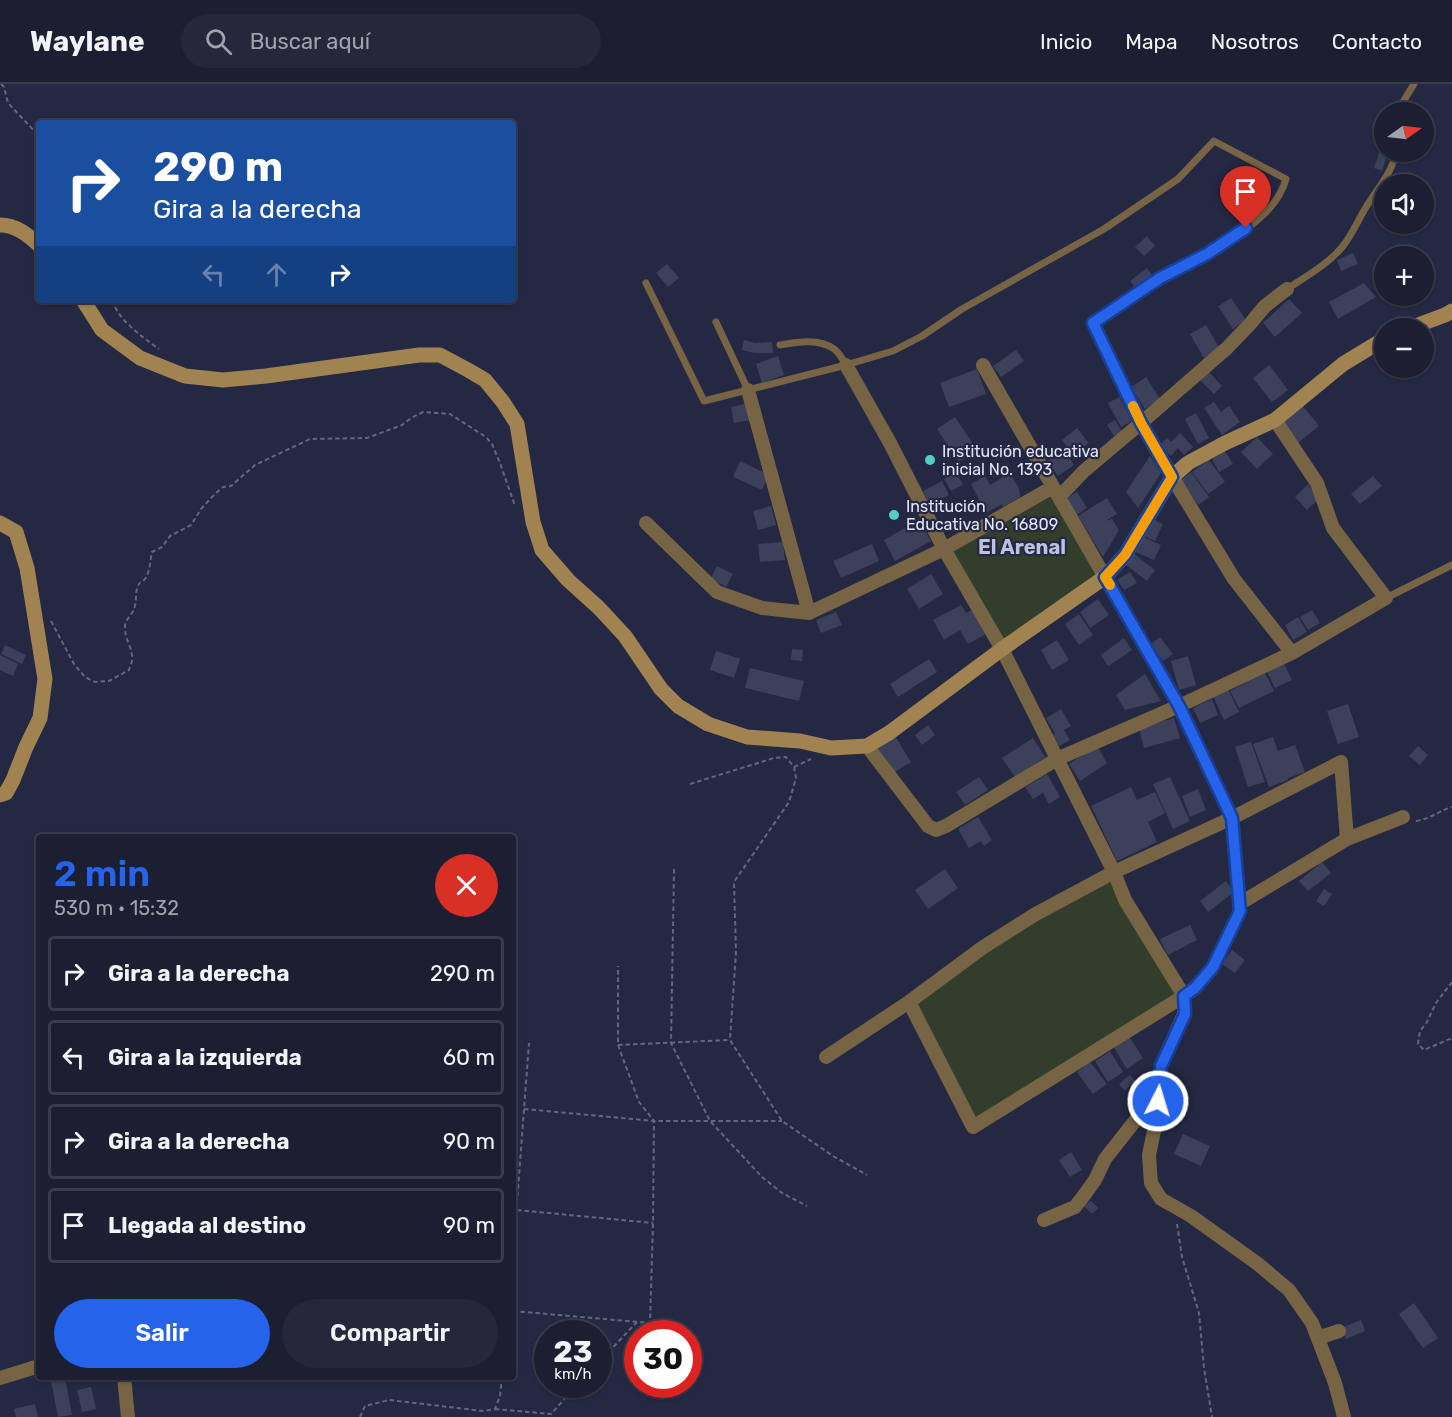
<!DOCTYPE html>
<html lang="es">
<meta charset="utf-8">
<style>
body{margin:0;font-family:Rubik,sans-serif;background:#25273a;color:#f1f3f6;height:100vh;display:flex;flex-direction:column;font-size:22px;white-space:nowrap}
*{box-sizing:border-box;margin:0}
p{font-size:20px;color:#a0a2ac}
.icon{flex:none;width:33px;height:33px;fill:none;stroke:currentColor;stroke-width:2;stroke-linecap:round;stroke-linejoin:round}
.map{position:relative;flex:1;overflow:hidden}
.details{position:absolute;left:36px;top:750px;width:480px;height:546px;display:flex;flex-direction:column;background:#1c1e32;border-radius:6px;box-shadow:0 2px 4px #0004,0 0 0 2px #3a3c4d}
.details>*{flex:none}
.hud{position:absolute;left:36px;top:36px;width:480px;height:183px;border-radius:6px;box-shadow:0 2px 4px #0004,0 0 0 2px #3a3c4d;background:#1a4fa0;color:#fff;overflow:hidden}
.needle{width:39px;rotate:76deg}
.controls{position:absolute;left:1374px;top:18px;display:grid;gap:12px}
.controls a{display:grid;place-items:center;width:60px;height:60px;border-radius:50%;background:#1c1e32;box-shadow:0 2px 4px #0004,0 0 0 2px #3a3c4d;font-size:30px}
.speed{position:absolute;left:534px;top:1236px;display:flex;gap:12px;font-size:30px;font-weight:700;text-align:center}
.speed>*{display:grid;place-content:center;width:78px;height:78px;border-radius:50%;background:#1c1e32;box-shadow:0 2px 4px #0004,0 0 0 2px #3a3c4d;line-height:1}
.speed small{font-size:15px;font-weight:400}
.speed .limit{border:9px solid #d22;background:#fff;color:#111}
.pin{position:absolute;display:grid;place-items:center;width:51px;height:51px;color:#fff;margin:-62px -26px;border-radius:50% 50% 50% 0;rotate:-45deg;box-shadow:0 0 6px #0007}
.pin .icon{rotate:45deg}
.me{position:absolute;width:66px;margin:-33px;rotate:5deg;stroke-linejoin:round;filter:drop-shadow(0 0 4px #0008)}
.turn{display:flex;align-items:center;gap:21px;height:126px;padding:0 18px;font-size:27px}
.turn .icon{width:78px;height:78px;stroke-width:2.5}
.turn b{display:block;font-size:42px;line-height:51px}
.lanes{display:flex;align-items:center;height:57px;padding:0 18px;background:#0003;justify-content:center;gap:30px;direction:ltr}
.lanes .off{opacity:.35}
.round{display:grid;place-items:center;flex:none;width:63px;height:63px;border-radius:32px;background:#25273a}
.overview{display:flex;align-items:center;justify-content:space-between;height:102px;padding:0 18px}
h1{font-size:36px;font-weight:600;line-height:45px;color:#2563eb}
.cta{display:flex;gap:12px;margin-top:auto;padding:12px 18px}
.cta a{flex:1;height:69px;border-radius:36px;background:#2563eb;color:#fff;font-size:24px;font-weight:600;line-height:69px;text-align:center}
.cta a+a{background:#25273a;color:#f1f3f6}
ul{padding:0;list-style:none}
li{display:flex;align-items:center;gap:18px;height:75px;margin:0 12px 9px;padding:0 6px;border:3px solid #3a3c4d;border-radius:6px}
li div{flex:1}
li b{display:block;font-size:22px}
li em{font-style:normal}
header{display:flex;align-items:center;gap:36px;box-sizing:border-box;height:84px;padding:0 30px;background:#1c1e32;border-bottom:2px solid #3a3c4d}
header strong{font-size:28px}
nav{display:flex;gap:33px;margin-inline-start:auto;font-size:21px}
.search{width:420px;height:54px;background:#25273a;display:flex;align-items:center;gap:15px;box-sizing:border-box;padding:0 21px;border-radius:33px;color:#a0a2ac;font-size:22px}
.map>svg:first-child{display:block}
.green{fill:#323e2b}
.building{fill:#3c405a}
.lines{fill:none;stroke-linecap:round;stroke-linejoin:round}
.path{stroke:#64677e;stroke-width:2;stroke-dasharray:4.5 3;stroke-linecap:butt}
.lane{stroke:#766444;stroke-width:7}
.street{stroke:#766444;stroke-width:14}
.secondary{stroke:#a08350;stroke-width:15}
.route-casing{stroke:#184099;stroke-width:15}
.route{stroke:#2563eb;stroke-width:10}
.slow{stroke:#f59e0b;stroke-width:10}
.poi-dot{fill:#54cdc8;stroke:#252842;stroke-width:2}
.labels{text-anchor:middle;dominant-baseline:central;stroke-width:4.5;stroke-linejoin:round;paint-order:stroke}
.poi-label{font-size:16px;fill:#e3e6f7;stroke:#252842;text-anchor:start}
.quarter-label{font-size:20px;font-weight:bold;fill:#bdc2e2;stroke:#252842}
</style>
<header>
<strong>Waylane</strong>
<div class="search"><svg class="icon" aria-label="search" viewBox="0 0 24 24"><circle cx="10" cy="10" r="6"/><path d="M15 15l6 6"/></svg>Buscar aquí</div>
<nav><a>Inicio</a><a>Mapa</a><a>Nosotros</a><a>Contacto</a></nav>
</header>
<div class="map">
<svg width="1452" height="1333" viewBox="0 0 1452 1333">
<rect width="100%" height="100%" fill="#252842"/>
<path class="green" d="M1053,408L1102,492L1003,561L948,466Z
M1112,794L1179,910L976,1037L915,917L1039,832L1071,819Z"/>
<path class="building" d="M1381,63L1384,65V68H1388L1382,87L1374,84Z
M1147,152L1155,162L1144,172L1135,163Z
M1353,169L1358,180L1341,187L1337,176Z
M667,180L679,194L668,203L656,189Z
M1147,184L1154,194L1138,207L1130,197Z
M1364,199L1376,213L1338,235L1329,218Z
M1231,214L1246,236L1233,245L1218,222Z
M1289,215L1302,229L1275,253L1263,239Z
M1206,241L1220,265L1204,274L1190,250Z
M744,256L755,259L772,258L773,269H755L742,266Z
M1016,266L1024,277L1001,293L993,282Z
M778,272L784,291L762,299L756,280Z
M1269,281L1288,306L1272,318L1253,294Z
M977,285L986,310L949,323L940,299Z
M1209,288L1222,302L1214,310L1200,296Z
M1146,293L1160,315L1145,325L1131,303Z
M1119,313L1132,337L1121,343L1108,319Z
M1214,318L1221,328L1229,322L1240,338L1222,351L1204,324Z
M749,319L752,336L734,339L731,323Z
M1303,322L1319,342L1298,359L1282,339Z
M1196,329L1209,354L1198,360L1185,335Z
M955,333L977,366L959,378L937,345Z
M1115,336L1122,348L1114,352L1107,341Z
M1077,344L1089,359L1073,371L1062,356Z
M1180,349L1193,363L1184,371L1178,364L1171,372L1160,361L1167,354L1171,358Z
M1257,353L1273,370L1257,385L1241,368Z
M1064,366L1074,381L1058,392L1047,377Z
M1225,367L1233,380L1219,388L1212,375Z
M1150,372L1161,389L1138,424L1126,408Z
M1209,376L1225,398L1208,410L1192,388Z
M740,377L769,391L762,406L733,393Z
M956,388L963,401L951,407L944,395Z
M1191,388L1209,413L1198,421L1180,396Z
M1010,389L1019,404L1020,413L1003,423L1002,420L986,429L971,400L985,392L990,401Z
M1373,392L1382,402L1360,420L1351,410Z
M942,397L949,411L930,421L923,407Z
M1308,400L1320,414L1307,426L1295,413Z
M1077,408L1087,424L1077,431L1067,414Z
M1107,414L1117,430L1105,437L1112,435L1119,446L1103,473L1078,432Z
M771,422L776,441L758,446L753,427Z
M1152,435L1163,440L1155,457L1144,452Z
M919,436L931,457L895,477L884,456Z
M1143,453L1161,461L1154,476L1136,468Z
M783,458L785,476L760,478L758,460Z
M872,460L879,477L841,494L833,477Z
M1133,469L1155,486L1147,497L1125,480Z
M717,482L733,490L726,503L711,494Z
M1130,488L1137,499L1124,506L1117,496Z
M931,490L943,510L919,525L907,505Z
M1098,515L1109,531L1090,544L1080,528Z
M961,521L966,529L972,526L986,550L968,560L960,546L944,556L933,536Z
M1312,526L1320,539L1308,546L1300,533Z
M836,528L842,541L821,549L816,536Z
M1079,530L1093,551L1079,561L1065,540Z
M1298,533L1307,548L1293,556L1285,541Z
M1160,553L1173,570L1163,577L1151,560Z
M1124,554L1132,566L1108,582L1101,571Z
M1057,556L1069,576L1052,586L1041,566Z
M5,561L26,571L22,580L1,570Z
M792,565L803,566L802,577L791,576Z
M716,567L740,575L734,594L710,586Z
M0,571L18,580L13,592L0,586Z
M1188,572L1196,601L1179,606L1171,577Z
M929,575L937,588L898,613L890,600Z
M1284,580L1292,596L1275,604L1267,588Z
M750,584L804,597L799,617L745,604Z
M1265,589L1274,607L1239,624L1230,607Z
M1145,590L1161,617L1125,626L1116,611Z
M1228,605L1239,628L1224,636L1213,612Z
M1212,615L1218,631L1200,639L1193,624Z
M1348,620L1359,653L1338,660L1327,627Z
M1061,625L1071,642L1064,646L1070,656L1059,662L1053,651L1055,649L1046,634Z
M1174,634L1180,654L1144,664L1139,644Z
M928,641L935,651L922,661L915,651Z
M895,652L911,678L893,689L877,663Z
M1273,653L1278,667L1295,661L1305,688L1288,694V696L1269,703L1253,660Z
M1033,654L1045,673L1015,693L1002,674Z
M1251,658L1265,698L1248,703L1235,663Z
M1097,662L1107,679L1080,697L1069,680Z
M1418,662L1428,671L1420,681L1409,672Z
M1047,690L1060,713L1049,720L1043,709L1033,715L1025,703Z
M979,693L988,706L965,721L956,708Z
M1170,693L1190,737L1173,745L1153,700Z
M1131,703L1137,716L1155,708L1165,729L1148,738L1157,758L1117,777L1091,722Z
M1198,705L1206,726L1190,733L1182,712Z
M978,733L992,756L984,762L981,757L969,764L958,745Z
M1322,778L1331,789L1308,807L1299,797Z
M945,785L958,804L928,825L915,806Z
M1226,797L1234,808L1208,828L1200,817Z
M1324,805L1332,810L1324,822L1316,817Z
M1190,841L1197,856L1168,871L1160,855Z
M1232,866L1245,876L1235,889L1222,880Z
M1129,952L1143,974L1127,985L1113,962Z
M1110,967L1123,988L1108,998L1095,977Z
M1090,978L1107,1000L1093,1010L1077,988Z
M1130,991L1135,997L1125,1007L1119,1000Z
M1183,1050L1210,1062L1201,1082L1174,1070Z
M1071,1068L1082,1086L1070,1093L1059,1076Z
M1091,1117L1098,1124L1092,1130L1084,1122Z
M1414,1219L1438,1254L1423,1264L1399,1230Z
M1361,1236L1365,1247L1346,1255L1341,1244Z
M65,1294L72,1331L58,1333L51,1297Z
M91,1303L96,1325L82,1328L77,1306Z
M35,1320L38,1333H16L14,1325Z"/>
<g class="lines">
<path class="path" d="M1,0L4,3L8,19L39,52
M113,216C115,234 145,255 159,265
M51,537L74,580L85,593L95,598L109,597L129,586C130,582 133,577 132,573C132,562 124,555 125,541C126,535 132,531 134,525C137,518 135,508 138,502C141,495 140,501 145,495C150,488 150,477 152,468L162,463L170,452L191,441L201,425L215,410L223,403L231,402L255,381L310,355L367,354L402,341L411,334L423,328L450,330L486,353L492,360L500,379L515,422
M794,683L811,675
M690,700L774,674L786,673L794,683L796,694L789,718L734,798L736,868L730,956L782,1037L833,1072L867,1091
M1416,737C1430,735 1439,727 1452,723
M674,785L671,959L710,1037L762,1093L782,1109L807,1122
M1452,898L1436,919L1427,938L1420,947L1418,960L1424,966L1452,954
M618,961L729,956
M524,1025L654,1037H782
M517,1126L653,1139
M1177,1140L1182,1173L1199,1229L1204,1284L1212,1333
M513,1172L529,959
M513,1227L650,1239L653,1139L654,1037L639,1018L618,961V882
M598,1279L637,1238
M495,1325L551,1330L578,1300
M360,1333L365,1322L389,1316L483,1327L495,1325L500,1312L502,1293"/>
<path class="lane" d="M1400,28V23L1414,0
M646,199L704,317L846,281L893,267L922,252L962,225L1104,145L1178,95L1214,57L1286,95C1273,144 1198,171 1159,195C1136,209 1115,225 1093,239
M1287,205C1305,193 1330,179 1343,162C1354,148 1360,131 1370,117C1380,102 1393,86 1396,68
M716,238L748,306
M780,261C797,258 819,254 834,265C839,268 843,276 846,281
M1386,514L1452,481"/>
<path class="street" d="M1093,239L1141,339L1172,393L1234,495L1292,569
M846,281L890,359L944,465L1002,565L1114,788L1125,816L1184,912L973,1043L909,918L982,864L1034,831L1114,788L1232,734L1341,678L1347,755
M983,281L1179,622L1232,734L1240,827L1213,883L1195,904L1184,912V930L1161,982L1156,1037L1149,1071L1151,1099L1161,1115L1191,1132L1258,1180L1289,1206L1312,1239L1335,1299L1344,1333
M748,306L809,529
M1059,413L1084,387L1141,339L1227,264L1250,240L1265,222L1287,205
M646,439L717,508L762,524L809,529L944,465L1053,403
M867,662L928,742L936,746L946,742L1057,675L1179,622L1292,569L1386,514L1333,444L1317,399L1275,336
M1239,820L1347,755L1403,733
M826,973L909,918
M1044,1136L1075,1123L1085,1110L1095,1096L1105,1075L1138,1033L1157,1001
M1316,1250L1324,1252L1339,1247
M124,1293L128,1333
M0,1294L39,1282"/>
<path class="secondary" d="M0,141C16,141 28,151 39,161
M83,216L102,246L140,274L185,292L223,296L266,292L419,271H440L468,286L485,296L503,318L517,340L533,438L542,466L568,496L599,524L625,552L661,605L678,622L708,640L747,653L800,657L831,664L867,662L889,649L1002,565L1105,493L1125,471L1172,393L1188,379L1225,359L1275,336L1343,280L1384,255
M1410,244L1445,231L1452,227
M0,439L16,448L27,484L45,595L40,634L26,663L13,696L6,709L0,711"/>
</g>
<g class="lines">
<defs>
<path id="route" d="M1158,1017L1161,982L1185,930L1184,912L1195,904L1213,883L1240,827L1232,734L1179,622L1105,493L1125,471L1172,393L1141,339L1093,239L1160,194L1207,170L1246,144"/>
</defs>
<use href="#route" class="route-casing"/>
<use href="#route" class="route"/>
<path class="slow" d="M1110,501L1105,493L1125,471L1172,393L1141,339L1133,322"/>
</g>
<g class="poi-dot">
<circle cx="930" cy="376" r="6"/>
<circle cx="894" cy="431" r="6"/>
</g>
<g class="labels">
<g class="poi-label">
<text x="942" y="367">Institución educativa<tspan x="942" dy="18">inicial No. 1393</tspan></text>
<text x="906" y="422">Institución<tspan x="906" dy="18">Educativa No. 16809</tspan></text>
</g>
<g class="quarter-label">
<text x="1022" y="463">El Arenal</text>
</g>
</g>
</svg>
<div class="controls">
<a><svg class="needle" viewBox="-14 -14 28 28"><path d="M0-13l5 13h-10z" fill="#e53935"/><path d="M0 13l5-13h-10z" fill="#a0a2ac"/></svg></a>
<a><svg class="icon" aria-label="sound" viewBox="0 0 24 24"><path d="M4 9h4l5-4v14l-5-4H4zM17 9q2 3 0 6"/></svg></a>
<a>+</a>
<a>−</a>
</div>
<div class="speed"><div>23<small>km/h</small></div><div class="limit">30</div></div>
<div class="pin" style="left:1246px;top:144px;background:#d93025"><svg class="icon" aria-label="arrive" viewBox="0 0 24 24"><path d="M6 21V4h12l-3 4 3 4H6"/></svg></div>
<svg class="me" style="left:1158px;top:1017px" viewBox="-20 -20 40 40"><circle r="17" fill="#2563eb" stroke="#fff" stroke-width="3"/><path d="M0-11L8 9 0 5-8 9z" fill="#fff"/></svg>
<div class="hud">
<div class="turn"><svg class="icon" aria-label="right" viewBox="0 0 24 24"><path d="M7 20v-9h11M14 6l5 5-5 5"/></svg><div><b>290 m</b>Gira a la derecha</div></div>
<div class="lanes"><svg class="icon off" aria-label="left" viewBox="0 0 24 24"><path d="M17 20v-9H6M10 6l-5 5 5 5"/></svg><svg class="icon off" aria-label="ahead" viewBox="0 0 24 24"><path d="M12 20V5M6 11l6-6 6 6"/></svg><svg class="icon" aria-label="right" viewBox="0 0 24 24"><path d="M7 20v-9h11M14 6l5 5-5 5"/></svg></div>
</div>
<section class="details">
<div class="overview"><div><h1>2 min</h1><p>530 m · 15:32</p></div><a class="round" style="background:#d93025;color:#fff"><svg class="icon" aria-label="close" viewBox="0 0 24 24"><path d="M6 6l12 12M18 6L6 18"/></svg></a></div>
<ul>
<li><svg class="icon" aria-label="right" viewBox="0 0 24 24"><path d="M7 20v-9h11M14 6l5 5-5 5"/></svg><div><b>Gira a la derecha</b></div><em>290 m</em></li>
<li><svg class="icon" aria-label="left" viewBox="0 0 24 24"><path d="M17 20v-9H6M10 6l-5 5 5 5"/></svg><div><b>Gira a la izquierda</b></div><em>60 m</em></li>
<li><svg class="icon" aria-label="right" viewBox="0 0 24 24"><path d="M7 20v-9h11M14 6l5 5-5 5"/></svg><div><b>Gira a la derecha</b></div><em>90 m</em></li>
<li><svg class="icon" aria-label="arrive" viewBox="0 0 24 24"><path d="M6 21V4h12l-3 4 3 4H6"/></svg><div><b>Llegada al destino</b></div><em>90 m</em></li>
</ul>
<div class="cta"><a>Salir</a><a>Compartir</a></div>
</section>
</div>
